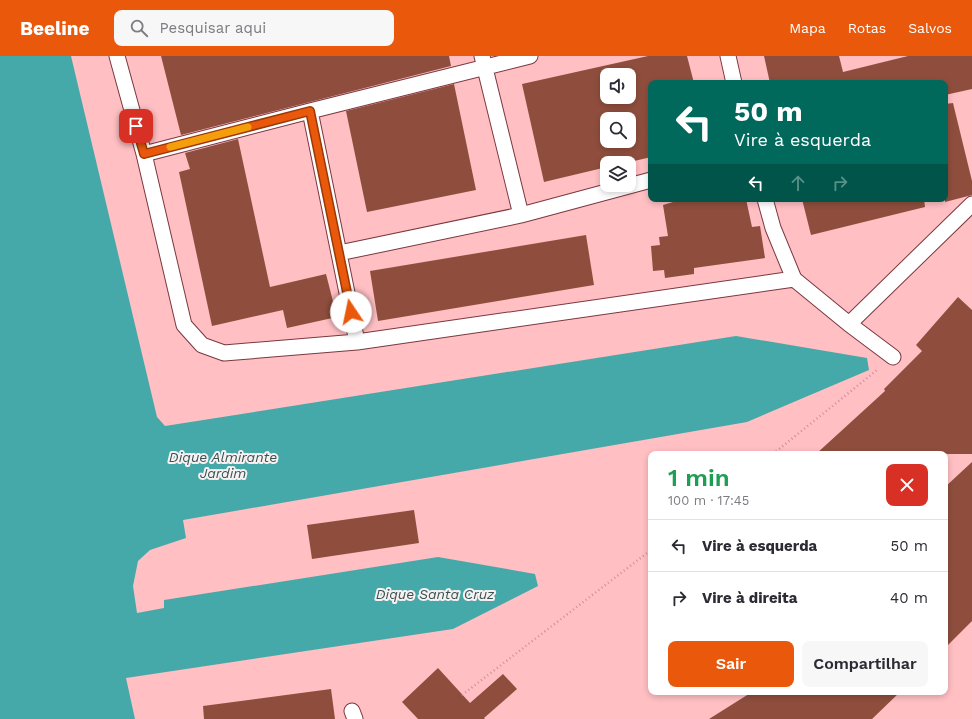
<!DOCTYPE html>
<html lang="pt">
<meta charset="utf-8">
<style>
body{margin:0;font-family:"Work Sans",sans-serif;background:#f7f7f7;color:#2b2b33;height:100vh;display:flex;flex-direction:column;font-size:15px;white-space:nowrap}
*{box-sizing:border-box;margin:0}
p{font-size:13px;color:#7c7c81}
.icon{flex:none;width:22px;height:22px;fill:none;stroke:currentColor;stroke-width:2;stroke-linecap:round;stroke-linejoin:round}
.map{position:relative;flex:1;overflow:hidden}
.sheet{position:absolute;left:648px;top:395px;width:300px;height:244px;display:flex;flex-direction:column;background:#fff;border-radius:8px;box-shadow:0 2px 6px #0003}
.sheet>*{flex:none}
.banner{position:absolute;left:648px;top:24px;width:300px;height:122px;border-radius:8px;box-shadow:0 2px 6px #0003;background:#00695c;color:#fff;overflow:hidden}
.tools{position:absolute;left:600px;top:12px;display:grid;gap:8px}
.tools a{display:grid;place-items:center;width:36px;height:36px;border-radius:8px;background:#fff;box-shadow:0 2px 6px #0003;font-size:20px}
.pin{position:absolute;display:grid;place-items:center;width:34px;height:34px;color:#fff;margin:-17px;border-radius:8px;box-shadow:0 2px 6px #0006}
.me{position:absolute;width:44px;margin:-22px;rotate:349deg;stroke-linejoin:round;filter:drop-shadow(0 0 3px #0008)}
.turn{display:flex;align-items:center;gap:14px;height:84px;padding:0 20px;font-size:18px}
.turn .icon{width:52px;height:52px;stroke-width:2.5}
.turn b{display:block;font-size:28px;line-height:34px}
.lanes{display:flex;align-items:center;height:38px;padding:0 20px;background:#0003;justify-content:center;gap:20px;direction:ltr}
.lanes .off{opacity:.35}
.round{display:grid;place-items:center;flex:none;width:42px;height:42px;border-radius:8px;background:#f7f7f7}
.summary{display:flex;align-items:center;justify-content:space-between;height:68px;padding:0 20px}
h1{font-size:24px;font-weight:600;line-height:30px;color:#1e9e55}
.primary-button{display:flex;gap:8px;margin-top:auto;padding:8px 20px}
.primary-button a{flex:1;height:46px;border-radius:8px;background:#ea580c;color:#fff;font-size:16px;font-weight:600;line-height:46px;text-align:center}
.primary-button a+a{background:#f7f7f7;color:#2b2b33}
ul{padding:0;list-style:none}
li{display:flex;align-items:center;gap:12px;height:52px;padding:0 20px;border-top:1px solid #e1e1e2}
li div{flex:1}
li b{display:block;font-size:15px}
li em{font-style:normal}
header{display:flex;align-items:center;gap:24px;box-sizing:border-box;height:56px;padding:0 20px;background:#ea580c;color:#fff}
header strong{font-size:19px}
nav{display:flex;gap:22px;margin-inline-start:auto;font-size:14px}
.search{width:280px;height:36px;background:#f7f7f7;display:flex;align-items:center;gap:10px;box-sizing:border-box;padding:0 14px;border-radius:8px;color:#7c7c81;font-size:15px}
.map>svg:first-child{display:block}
.water{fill:#46a9a9}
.building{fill:#8f4e3d;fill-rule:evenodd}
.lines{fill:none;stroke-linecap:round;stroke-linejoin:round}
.lane-casing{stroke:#7a383f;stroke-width:17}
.path{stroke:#c99397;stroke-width:2.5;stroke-dasharray:1 3;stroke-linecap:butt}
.lane{stroke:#fff;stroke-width:15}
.route-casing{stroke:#983908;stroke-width:10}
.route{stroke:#ea580c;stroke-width:7}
.slow{stroke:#f59e0b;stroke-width:7}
.labels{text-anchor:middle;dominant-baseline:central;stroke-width:4;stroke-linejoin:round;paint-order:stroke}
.water-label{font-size:14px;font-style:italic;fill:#355353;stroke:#f9f1f1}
</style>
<header>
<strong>Beeline</strong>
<div class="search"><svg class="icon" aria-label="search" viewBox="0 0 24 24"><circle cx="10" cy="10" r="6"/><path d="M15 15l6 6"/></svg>Pesquisar aqui</div>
<nav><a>Mapa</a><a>Rotas</a><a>Salvos</a></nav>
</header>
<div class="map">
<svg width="972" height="663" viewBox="0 0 972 663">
<rect width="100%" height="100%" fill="#ffbfc3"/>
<path class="water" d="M0,0H71L157,361L165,370L736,280L867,302L869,314L747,366L183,464L186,482L150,494L138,505L133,530L137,557L164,552V544L438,501L535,518L538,530L453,573L126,622L135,663H0Z"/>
<path class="building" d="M161,0H449L451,10L181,79Z
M648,0H687L694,27H651V101L626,107H607V111L544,126L522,28ZM607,19H629V41H607ZM607,63H629V85H607Z
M764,0H839L843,16L908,0H972V33L945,39V27H770Z
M454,28L476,134L367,156L346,55Z
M953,47L972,125V139L945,146V48Z
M238,83L270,231L326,218L337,261L287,272L283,254L212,270L179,116L190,113L185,97Z
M683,143H746L752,171L760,170L765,202L694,212V218L665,222L664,214L653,215L651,190L660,189L659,181L668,180L663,149Z
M802,143H924L925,151L811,179Z
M586,179L594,229L378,265L370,215Z
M958,241L972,254V398H816L885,335L884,333L922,295L916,289Z
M972,406V565L945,592V431Z
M414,454L419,487L312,503L307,469Z
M438,612L470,647L503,618L517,633L484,662L485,663H418L402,646Z
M331,633L335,663H204L203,650Z
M752,636H900L872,663H709Z"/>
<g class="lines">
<defs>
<path id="lane" d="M117,0L144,98L184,269L202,289L224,297L357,286L794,223
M482,0L521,159
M728,0L734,27
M310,55L357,286
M144,98L310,55L530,0
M765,143L773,172L794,223L849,268L893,301
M339,197L521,159L651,124
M849,268L972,148
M352,655L355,663"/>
</defs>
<use href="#lane" class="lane-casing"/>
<path class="path" d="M773,398L877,314
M462,639L651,494"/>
<use href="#lane" class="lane"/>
</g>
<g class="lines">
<defs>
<path id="route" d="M136,70L144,98L310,55L351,256"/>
</defs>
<use href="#route" class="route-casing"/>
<use href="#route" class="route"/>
<path class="slow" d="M170,91L248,71"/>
</g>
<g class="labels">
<g class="water-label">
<text x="223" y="401">Dique Almirante<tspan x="223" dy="16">Jardim</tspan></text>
<text x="435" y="538">Dique Santa Cruz</text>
</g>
</g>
</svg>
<div class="tools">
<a><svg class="icon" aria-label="sound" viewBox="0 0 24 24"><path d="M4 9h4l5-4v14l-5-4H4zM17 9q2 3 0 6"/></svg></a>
<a><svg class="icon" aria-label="search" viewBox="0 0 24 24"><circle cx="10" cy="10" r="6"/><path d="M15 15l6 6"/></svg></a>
<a><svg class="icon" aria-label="layers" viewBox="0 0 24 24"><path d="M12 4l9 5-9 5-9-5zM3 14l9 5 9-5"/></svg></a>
</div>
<div class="pin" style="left:136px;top:70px;background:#d93025"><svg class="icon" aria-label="arrive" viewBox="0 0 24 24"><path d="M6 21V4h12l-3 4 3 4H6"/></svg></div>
<svg class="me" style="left:351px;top:256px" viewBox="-20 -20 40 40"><circle r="19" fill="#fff"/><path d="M0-13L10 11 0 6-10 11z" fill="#ea580c"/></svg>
<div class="banner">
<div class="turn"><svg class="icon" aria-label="left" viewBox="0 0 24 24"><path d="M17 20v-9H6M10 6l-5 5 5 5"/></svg><div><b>50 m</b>Vire à esquerda</div></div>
<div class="lanes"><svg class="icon" aria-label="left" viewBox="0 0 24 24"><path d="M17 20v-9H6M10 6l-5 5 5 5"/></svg><svg class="icon off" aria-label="ahead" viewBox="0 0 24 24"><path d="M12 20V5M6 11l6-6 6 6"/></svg><svg class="icon off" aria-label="right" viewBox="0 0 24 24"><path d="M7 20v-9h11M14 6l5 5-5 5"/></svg></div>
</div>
<section class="sheet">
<div class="summary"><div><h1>1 min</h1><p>100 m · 17:45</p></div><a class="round" style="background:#d93025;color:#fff"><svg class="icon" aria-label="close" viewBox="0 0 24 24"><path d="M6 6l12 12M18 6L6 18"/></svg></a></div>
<ul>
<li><svg class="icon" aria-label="left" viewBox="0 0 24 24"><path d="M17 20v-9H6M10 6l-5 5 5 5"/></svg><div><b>Vire à esquerda</b></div><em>50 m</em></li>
<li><svg class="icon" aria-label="right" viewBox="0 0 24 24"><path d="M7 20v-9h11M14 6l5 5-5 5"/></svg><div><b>Vire à direita</b></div><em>40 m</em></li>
</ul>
<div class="primary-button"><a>Sair</a><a>Compartilhar</a></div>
</section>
</div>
